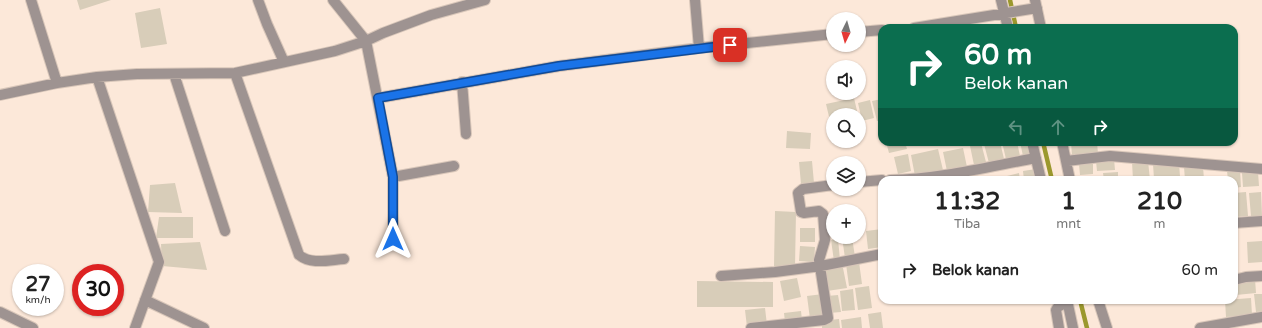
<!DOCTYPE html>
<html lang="id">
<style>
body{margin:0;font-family:"Varela Round",sans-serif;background:#f6f6f6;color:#222;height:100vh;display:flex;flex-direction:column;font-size:15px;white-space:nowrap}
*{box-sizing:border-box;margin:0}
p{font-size:13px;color:#767676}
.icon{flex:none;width:22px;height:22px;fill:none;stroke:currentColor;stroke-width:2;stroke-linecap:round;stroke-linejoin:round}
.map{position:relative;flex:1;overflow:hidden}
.side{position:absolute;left:878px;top:176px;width:360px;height:128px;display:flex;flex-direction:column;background:#fff;border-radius:12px;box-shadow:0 1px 3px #0004}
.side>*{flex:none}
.guide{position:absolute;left:878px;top:24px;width:360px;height:122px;border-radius:12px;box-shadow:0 1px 3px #0004;background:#0b6e4f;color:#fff;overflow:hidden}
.needle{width:26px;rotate:185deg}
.controls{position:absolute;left:826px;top:12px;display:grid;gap:8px}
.controls a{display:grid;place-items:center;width:40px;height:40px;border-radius:50%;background:#fff;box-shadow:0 1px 3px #0004;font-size:20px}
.speed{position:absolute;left:12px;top:264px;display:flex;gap:8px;font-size:20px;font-weight:700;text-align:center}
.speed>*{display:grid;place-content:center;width:52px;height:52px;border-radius:50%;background:#fff;box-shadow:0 1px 3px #0004;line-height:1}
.speed small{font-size:10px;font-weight:400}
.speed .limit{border:6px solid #d22;background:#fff;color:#111}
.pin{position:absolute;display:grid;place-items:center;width:34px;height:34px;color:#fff;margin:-17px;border-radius:8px;box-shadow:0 2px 6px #0006}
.me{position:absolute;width:44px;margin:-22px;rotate:0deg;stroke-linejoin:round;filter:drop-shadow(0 0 3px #0008)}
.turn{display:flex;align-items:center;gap:14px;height:84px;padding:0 20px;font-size:18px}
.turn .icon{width:52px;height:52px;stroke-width:2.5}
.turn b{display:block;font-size:28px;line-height:34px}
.lanes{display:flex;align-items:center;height:38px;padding:0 20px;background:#0003;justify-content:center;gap:20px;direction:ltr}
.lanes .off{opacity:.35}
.eta{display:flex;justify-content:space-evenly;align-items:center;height:68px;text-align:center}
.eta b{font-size:24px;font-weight:700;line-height:28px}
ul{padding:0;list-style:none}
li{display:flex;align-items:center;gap:12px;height:52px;padding:0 20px}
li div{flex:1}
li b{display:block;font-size:15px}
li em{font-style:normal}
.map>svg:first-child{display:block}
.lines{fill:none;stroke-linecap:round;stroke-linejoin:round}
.stream{stroke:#9b982d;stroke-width:4.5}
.building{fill:#d8cdb9}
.minor-casing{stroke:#d8c6b9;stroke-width:12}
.minor{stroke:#9e9391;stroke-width:10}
.route-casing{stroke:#114b97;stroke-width:10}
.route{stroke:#1a73e8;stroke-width:7}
</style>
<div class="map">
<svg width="1262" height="328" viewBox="0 0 1262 328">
<rect width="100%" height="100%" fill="#fce8d9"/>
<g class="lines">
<path class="stream" d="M1010,0L1016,28
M1043,142L1052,180
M1080,300L1087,328"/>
</g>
<path class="building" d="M77,0H111L80,10Z
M160,8L167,44L141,48L135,13Z
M854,98L858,115H833V124L831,125L826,104Z
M882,99V120L877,121L872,101Z
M870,100L874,118L862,121L858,103Z
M787,131L811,133L810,149L786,148Z
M886,142H905L907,149L889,153Z
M996,142H1000L1004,159L989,163L984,144Z
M1002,142H1017L1020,156L1006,159Z
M1020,142H1031L1033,153L1023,156Z
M1071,142H1097L1098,154L1072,156Z
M981,143L986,162L974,165L970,146Z
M963,148L967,167L947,171L943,152Z
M938,149L943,170L915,176L911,155Z
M908,154L911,171L898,174L894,157Z
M1114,159L1115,170L1097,171L1096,161Z
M812,161L814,183L801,184L799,162Z
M1148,161L1150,180H1133L1132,162Z
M1179,162L1180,177L1154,179L1153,164Z
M1093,163V174L1080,175L1079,164Z
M1203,166L1204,180H1185L1184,167Z
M1036,169L1038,180H1024L1023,171Z
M1240,170L1241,187L1234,188V180H1228L1227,171Z
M1118,172V180H1104L1103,173Z
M1258,172L1259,186L1243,187L1242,173Z
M1019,173L1020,180H995V179Z
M991,176V180H976V179Z
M175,183L182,213L148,212L150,185Z
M1246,192L1248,216L1234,217V193Z
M1261,192L1262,216H1251L1249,193Z
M775,211L796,212L795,267L774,266Z
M159,217H193V238H156Z
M800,228H815V242H800Z
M882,229V247L868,249L866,231Z
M842,237H852L855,257L845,258Z
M838,239L840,260L834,261L831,240Z
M1262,241V262L1248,263L1247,242Z
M200,242L207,270L162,266L161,244Z
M800,246L815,247L814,262L799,261Z
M859,262L862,284L849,286L846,264Z
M842,263L847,288L827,291L823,266Z
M797,278L801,297L784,301L780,281Z
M1255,279L1256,293L1236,295L1235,281Z
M697,281L773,282V307H697Z
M869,286L872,308L858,310L855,288Z
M853,289L855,310L842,311L840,291Z
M823,294L826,317L810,319L807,296Z
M1254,294H1262V311L1256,312Z
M838,295L841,312L829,313L827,296Z
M1251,298L1252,315L1226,317L1225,300Z
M765,308L767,325L747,327L745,310Z
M801,311L802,320L785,322L784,313Z
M881,312L883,328H870L868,314Z
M861,317L862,328H842L841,320Z
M839,319L840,328H822V321Z"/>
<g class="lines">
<defs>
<path id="minor" d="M31,0L57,83
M258,0L267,24L284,62
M333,0L366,41L393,177V239
M695,0L699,48
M1001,0L1008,28
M1035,0L1041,28
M914,28L1037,8
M859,32L882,30
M235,73L299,255C311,265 329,260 344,259
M174,74L225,231
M97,77L159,262L135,328
M462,82L466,134
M0,95L57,83L97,77L137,74L235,73L335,51L366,41L383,33L431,15L485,0
M378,98L559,66L699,48L833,34
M1032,142L1041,180
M1062,142L1070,180
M1066,161L1110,156L1262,169
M393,177L454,166
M890,180C940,179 987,167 1036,158
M859,182L882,180
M1234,223L1262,221
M721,276L775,272L821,266L882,254
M1234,280L1246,277L1262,276
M145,300L204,328
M1067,300L1073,328
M1098,300L1107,328
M0,312L33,328
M751,328L824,320L828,318L819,260L825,240L823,214L819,211L804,213L801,212L798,193L803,189L833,185
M1059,328L1056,310L1058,307L1067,302
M1200,328L1262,317"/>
</defs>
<use href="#minor" class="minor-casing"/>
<use href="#minor" class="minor"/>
</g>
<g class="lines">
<defs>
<path id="route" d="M393,239V177L378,98L559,66L730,45"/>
</defs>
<use href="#route" class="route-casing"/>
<use href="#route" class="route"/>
</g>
</svg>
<div class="controls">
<a><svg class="needle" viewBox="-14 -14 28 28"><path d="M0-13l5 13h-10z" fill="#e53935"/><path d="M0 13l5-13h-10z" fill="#767676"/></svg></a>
<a><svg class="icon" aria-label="sound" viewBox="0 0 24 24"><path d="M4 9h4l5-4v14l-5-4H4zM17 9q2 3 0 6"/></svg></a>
<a><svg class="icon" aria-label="search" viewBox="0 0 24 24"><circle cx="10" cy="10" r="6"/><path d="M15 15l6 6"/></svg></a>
<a><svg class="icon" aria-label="layers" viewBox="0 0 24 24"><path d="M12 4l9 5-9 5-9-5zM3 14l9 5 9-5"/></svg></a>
<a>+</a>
</div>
<div class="speed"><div>27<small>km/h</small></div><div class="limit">30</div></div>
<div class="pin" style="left:730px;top:45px;background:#d93025"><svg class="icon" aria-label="arrive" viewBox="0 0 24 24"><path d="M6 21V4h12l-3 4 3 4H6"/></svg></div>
<svg class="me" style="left:393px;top:239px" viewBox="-20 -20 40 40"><path d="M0-17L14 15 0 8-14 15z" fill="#1a73e8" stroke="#fff" stroke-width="4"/></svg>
<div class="guide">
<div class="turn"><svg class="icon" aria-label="right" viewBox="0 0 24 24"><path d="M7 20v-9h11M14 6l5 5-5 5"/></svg><div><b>60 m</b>Belok kanan</div></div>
<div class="lanes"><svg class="icon off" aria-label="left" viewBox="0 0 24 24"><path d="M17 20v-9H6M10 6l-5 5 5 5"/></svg><svg class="icon off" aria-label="ahead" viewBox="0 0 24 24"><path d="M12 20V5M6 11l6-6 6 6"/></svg><svg class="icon" aria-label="right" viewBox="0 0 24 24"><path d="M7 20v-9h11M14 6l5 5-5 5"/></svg></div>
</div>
<section class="side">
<div class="eta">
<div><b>11:32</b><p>Tiba</p></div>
<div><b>1</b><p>mnt</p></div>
<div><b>210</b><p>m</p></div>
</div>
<ul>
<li><svg class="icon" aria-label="right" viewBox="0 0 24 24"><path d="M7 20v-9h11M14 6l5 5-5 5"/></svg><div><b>Belok kanan</b></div><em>60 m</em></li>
</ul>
</section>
</div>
